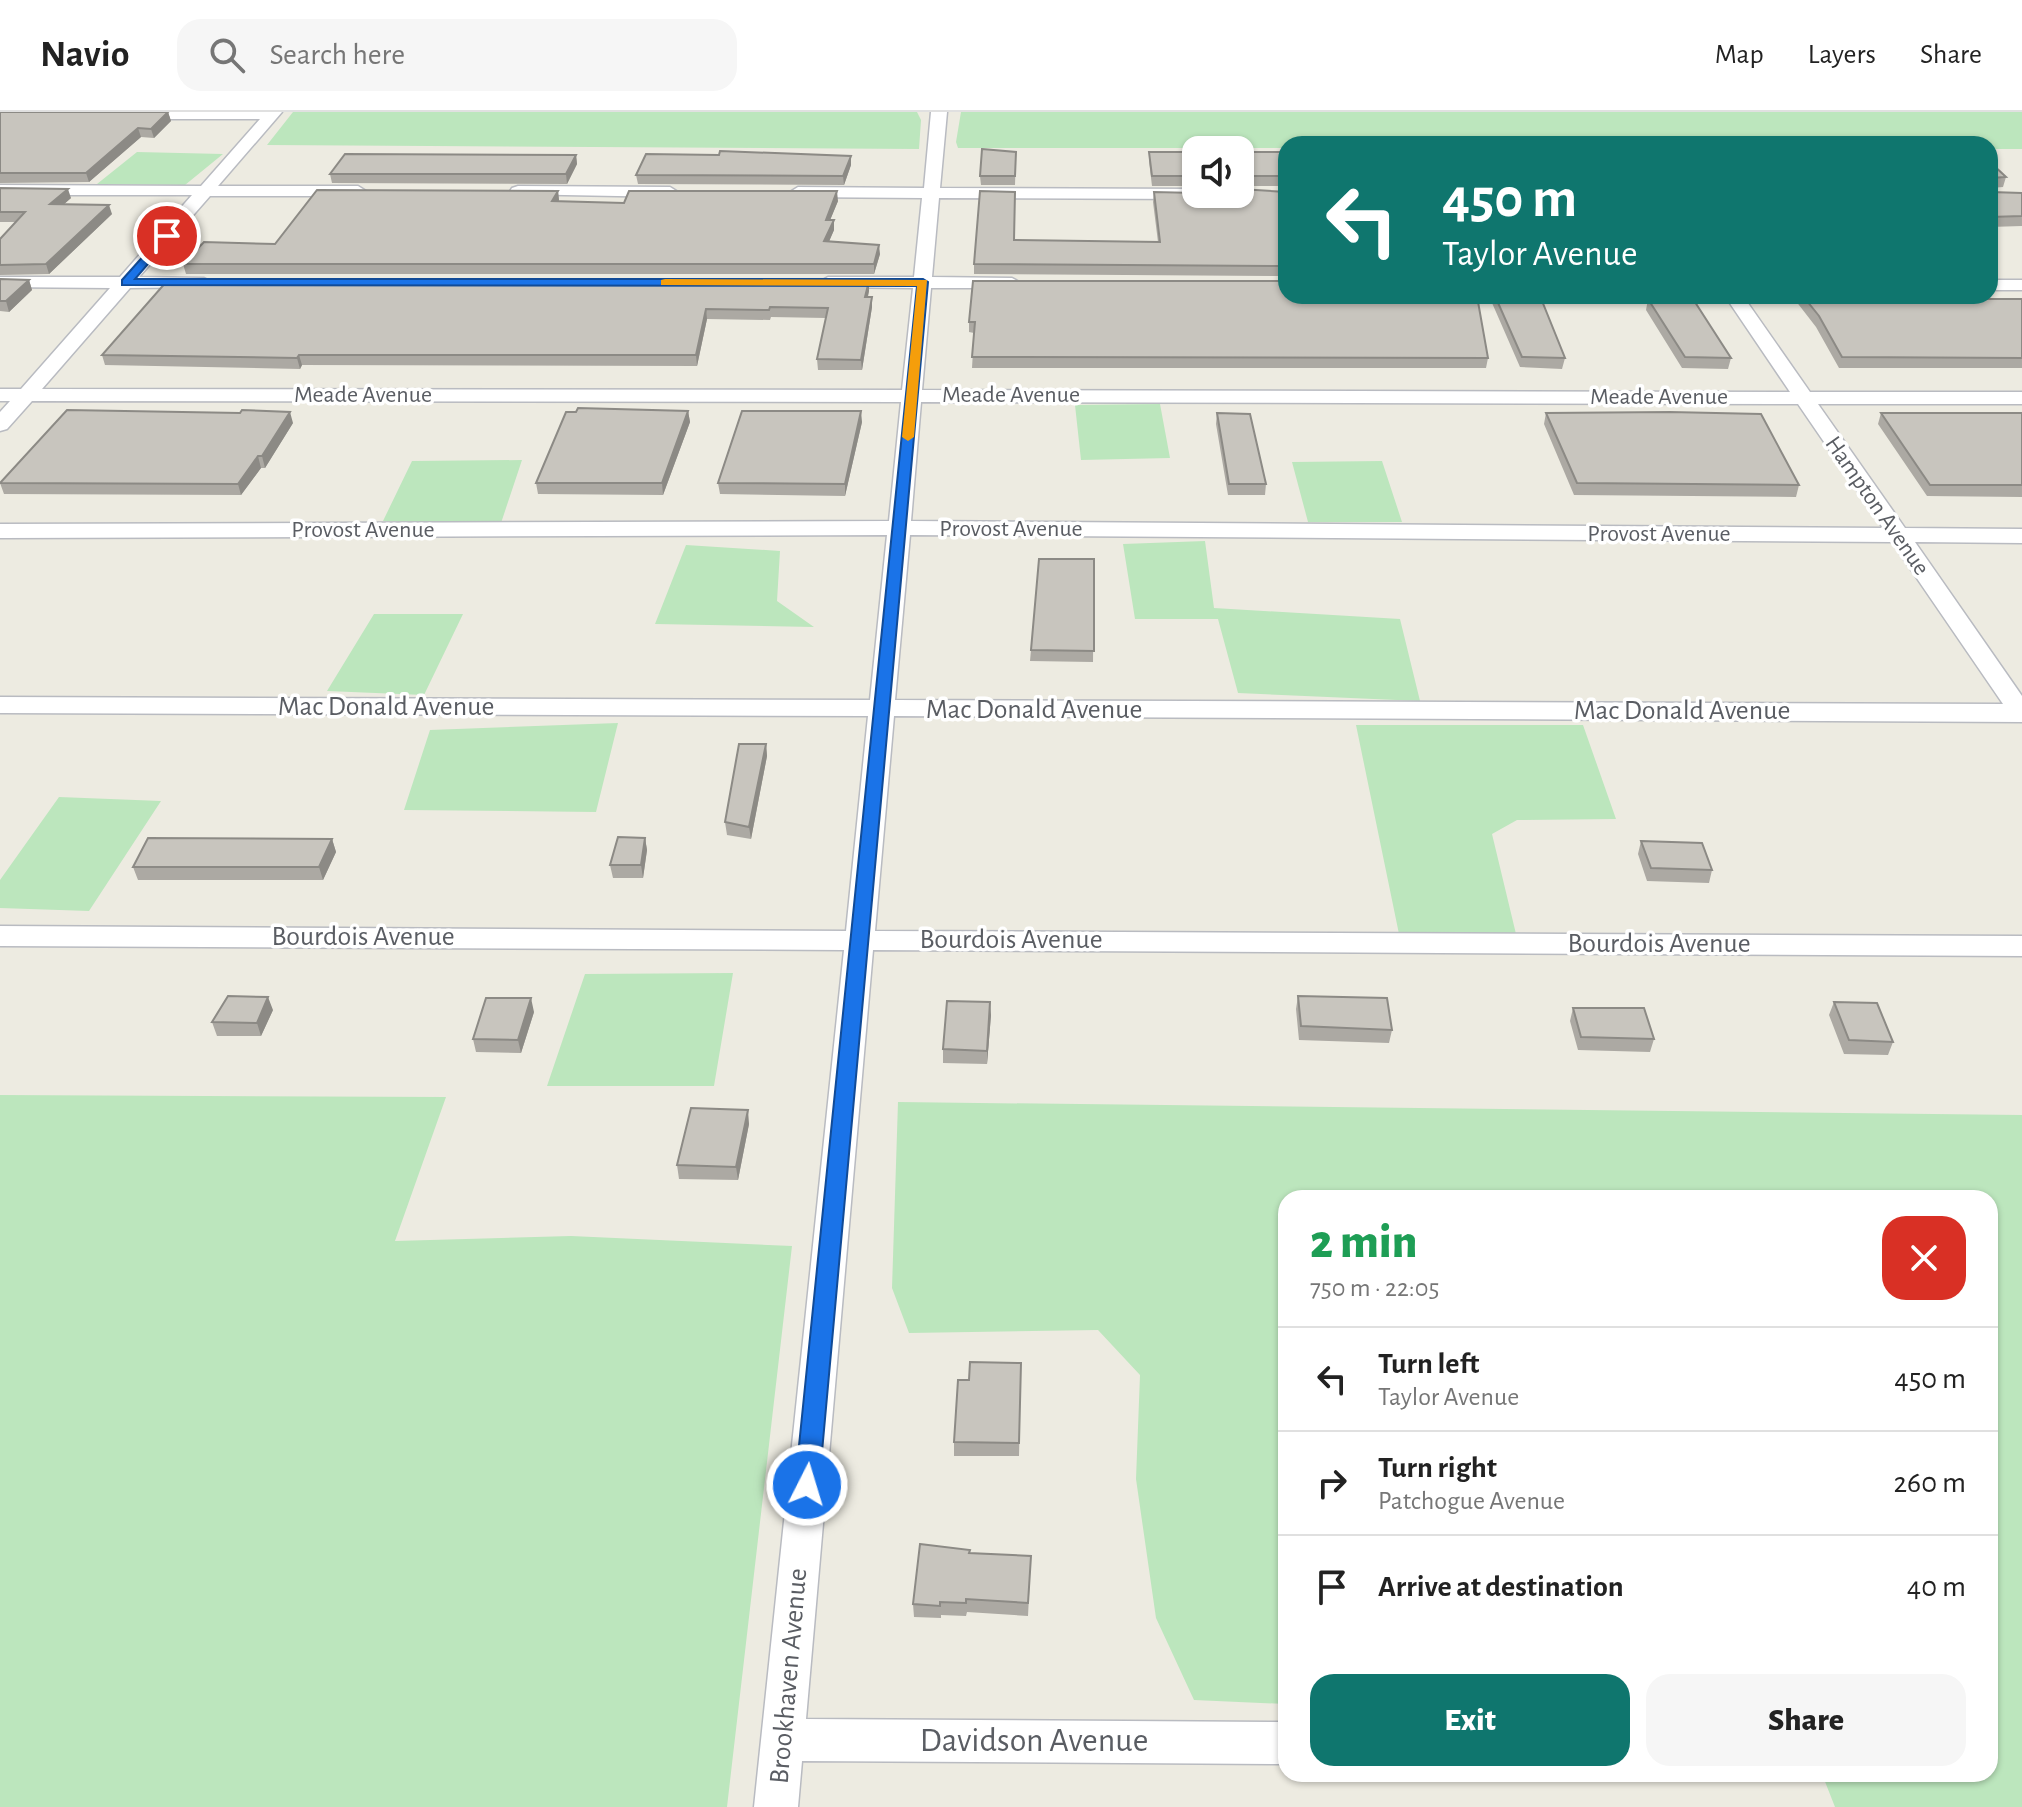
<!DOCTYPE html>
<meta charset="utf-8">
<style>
body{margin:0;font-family:"Alegreya Sans",sans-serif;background:#f6f6f6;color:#222;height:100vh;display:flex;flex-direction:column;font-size:30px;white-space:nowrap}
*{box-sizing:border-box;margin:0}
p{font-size:26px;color:#767676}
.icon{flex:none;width:44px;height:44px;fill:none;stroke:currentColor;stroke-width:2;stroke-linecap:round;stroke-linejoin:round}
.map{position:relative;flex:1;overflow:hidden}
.panel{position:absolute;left:1278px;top:1078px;width:720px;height:592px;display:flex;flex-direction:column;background:#fff;border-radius:24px;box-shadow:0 2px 6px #0004}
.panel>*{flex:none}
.top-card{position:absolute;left:1278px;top:24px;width:720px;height:168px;border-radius:24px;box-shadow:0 2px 6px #0004;background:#0f766e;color:#fff;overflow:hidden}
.controls{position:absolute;left:1182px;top:24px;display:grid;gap:16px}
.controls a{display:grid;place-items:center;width:72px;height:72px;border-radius:16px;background:#fff;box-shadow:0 2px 6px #0004;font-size:40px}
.pin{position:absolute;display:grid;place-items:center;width:68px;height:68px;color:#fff;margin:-34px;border:4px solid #fff;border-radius:50%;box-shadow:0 2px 8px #0007}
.me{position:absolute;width:88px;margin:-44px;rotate:5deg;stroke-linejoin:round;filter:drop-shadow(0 0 6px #0008)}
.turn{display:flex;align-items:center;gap:28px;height:168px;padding:0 32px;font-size:36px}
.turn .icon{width:104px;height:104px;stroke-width:2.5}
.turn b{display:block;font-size:56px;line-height:68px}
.round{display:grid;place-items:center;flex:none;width:84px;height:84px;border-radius:24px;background:#f6f6f6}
.overview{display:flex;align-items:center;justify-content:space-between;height:136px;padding:0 32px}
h1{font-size:48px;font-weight:800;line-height:60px;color:#1e9e55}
.action{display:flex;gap:16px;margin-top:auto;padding:16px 32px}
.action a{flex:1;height:92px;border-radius:24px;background:#0f766e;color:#fff;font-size:32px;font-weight:800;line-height:92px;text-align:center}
.action a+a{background:#f6f6f6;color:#222}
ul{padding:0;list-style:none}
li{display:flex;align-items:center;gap:24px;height:104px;padding:0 32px;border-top:2px solid #e0e0e0}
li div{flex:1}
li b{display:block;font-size:30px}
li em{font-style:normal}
header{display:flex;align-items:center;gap:48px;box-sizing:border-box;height:112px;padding:0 40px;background:#fff;border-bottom:2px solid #e0e0e0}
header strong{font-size:38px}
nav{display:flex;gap:44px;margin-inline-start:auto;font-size:28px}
.search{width:560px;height:72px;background:#f6f6f6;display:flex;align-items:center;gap:20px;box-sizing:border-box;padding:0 28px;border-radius:24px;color:#767676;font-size:30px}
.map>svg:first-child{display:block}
.green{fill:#bce6bd}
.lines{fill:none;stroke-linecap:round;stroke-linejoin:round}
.street-casing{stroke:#b9bbc1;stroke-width:3}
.street{fill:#fff;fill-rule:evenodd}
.wall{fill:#aca9a3}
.shaded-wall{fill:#8c8a85}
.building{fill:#c8c5be;stroke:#8c8a85;stroke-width:2}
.route{fill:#1a73e8;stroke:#114b97;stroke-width:2}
.slow{fill:#f59e0b}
.labels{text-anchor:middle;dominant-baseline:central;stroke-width:7;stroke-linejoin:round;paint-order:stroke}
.far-street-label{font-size:24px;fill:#5a5d63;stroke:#fff}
.street-label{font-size:28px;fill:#5a5d63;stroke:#fff}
.near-street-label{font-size:34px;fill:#5a5d63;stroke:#fff}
</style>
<header>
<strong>Navio</strong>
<div class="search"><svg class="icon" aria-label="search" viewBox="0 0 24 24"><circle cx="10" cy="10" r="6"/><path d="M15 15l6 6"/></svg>Search here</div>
<nav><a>Map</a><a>Layers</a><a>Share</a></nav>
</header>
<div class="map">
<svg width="2022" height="1695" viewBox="0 0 2022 1695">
<rect width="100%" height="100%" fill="#edebe1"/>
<path class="green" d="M293,0H917L921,8L919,37L267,33Z
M961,0H2022V37H1990V32H1286V36H958L956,30Z
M137,40L223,42L185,73L97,72Z
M1160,292L1170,346L1081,348L1075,293Z
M522,348L501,411L383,409L412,349Z
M1382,349L1402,410H1308L1292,350Z
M1205,429L1214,496L1400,507L1420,589L1238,581L1218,507H1135L1123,432Z
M686,433L780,439L777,489L814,515L655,512Z
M374,502H463L424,583L327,579Z
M618,611L596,700L404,698L430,618Z
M1356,613H1583L1616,707L1517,708L1492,722L1516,822H1399Z
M59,685L161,689L89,799L0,796V768Z
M733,861L714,974H547L585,862Z
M0,983L446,985L395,1129L571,1124L792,1134L727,1695H0Z
M898,990L2022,1003V1695H1835L1822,1662H1990V1086H1286V1592L1194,1588L1156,1506L1136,1367L1140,1263L1098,1218L909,1221L892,1176Z"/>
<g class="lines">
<defs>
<path id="street" d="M124,0H282L218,74H358L366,79L358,84H210L139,165L204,166L213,171L210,175L130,176L42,277L902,278L913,176L828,175L819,170L828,165H914L922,86L798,85L790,80L798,75L924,76L931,0H947L940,76L1196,77V82H1204L1196,87L939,86L932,165L1012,166L1021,171L1012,176H931L922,278L1790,280L1725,184H1743L1810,280H2022V292H1818L1905,416L2022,417V431L1915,430L2022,584V610L894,604L875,819L2022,824V844L873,838L806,1607L1286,1610V1652L802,1649L798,1695H754L844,838L0,834V814L846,819L868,604L0,601V585L870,588L887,423L0,426V412L889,409L901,290L32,289L7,317L0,319V300L10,289H0V277H21L110,176L0,175V165H120L192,83H0V73L201,74L260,7H130L125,5ZM921,290L1798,292L1883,416L911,409ZM910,423L1892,430L2003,592L895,588Z
M518,74L670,75L678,80L670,85L512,82L510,79L512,76Z
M1990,168H2022V178H1990Z"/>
</defs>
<use href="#street" class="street-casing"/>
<use href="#street" class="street"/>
</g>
<path class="wall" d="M0,0H168L171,9L154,26L141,25L89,70L0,71Z
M1016,40L1015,73H981L980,64Z
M1149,40H1196V74H1152L1149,49Z
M1240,40H1286V74H1240Z
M576,43L577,52L567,72L332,71L330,62Z
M851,44V53L844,73L638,72L636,63Z
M1990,50L2006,65L2003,75L1991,76V80L2022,81V114L1990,115Z
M0,76L71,86L64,92L112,102L49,162L0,163V127L16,110H0Z
M558,79L559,89L624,91L838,89L830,108H834V118L829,129L880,142L874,162H186L183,152L275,132Z
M1154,80H1286V164L974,162V152L1158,130L1153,90Z
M0,167L29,168L32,178L9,200L0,199Z
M869,169V179L868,185H872V195L862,258H818L817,247L826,206L771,205L770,208L707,207L697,254L302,253L300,257L105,253L102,243Z
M1489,184H1540L1565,246L1562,257L1520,255Z
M1792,184H1974L1976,187H2022V256H1839L1816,215Z
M1648,187L1731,246L1728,257L1682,256L1646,198Z
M969,210L1488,246L1486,256H972L974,221L969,220Z
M688,299L690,310L663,383L538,382L536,371Z
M1217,301L1266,372L1265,383H1228L1216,312Z
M1546,301L1799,373L1796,385L1574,383L1544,312Z
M1881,301H2022V385L1927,384L1878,312Z
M862,310L845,384L720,382L718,371Z
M293,311L265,356H261L241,383L4,382L0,371Z
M1094,447L1093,550L1030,549L1031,538Z
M766,632L767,644L751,727L727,723L725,710Z
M645,726L647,738L643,766H613L610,753Z
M332,727L336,740L323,768H138L133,755Z
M1641,729L1712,758L1709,771L1647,769L1638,742Z
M1298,884L1392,918L1389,931L1299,928L1296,897Z
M1834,890L1893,930L1888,943L1844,942L1829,903Z
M1573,896L1654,927L1650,940L1578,938L1570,909Z
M273,898L261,924H217L212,910Z
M534,900L521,941L476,940L473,927Z
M991,903L987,952L943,951V937Z
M749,1012L738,1068L679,1067L677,1053Z
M1021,1251L1019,1344H954V1330L969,1268Z
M970,1441L1031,1444L1028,1504L967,1500L966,1504L941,1503V1506L914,1505L913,1492Z"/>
<path class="shaded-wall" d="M168,0L171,9L154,26L151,17Z
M138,16L141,25L89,70L86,61Z
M576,43L577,52L567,72L566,62Z
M851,44V53L844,73L843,64Z
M68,77L71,86L53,102L50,92Z
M558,79L559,88L554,99L552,89Z
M837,79L838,89L826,118V108Z
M109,93L112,102L49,162L46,152Z
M834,108V118L825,139L824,129Z
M879,133L880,142L874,162V152Z
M29,168L32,178L9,200L6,189Z
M869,169V179L865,195V185Z
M872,185V195L862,258L861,248Z
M706,197L707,207L697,254L696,243Z
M299,243L302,253L300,257L297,246Z
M688,299L690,310L663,383L662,371Z
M861,299L862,310L845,384V372Z
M290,300L293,311L265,356L262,344Z
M258,344L261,356L241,383L238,372Z
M766,632L767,644L751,727L749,715Z
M645,726L647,738L643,766L641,753Z
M332,727L336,740L323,768L319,755Z
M268,885L273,898L261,924L257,911Z
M531,886L534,900L521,941L518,928Z
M990,890L991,903L987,952V939Z
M748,998L749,1012L738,1068L736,1055Z"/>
<path class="building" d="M0,0H168L151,17L138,16L86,61H0Z
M982,37L1016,40L1015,64H980Z
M720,39L851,44L843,64L636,63L646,42L719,43Z
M1149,40H1196V64H1152Z
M1240,40H1286V64H1241L1240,66Z
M345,42L576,43L566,62H330Z
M1990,50L2006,65L1991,66V80L2022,81V104L1990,105Z
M0,76L68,77L50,92L109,93L46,152L0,153V127L25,100H0Z
M1240,77L1286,80V154L974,152L980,79L1015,80L1014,128L1160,130L1154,80L1240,82Z
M317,78L558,79L552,89L624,91L629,79H837L826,108H834L824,129L879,133L874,152H183L204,130L275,132Z
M0,167L29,168L6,189H0Z
M167,169H869L865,185H872L861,248L817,247L828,196L770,195L769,198L706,197L696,243H299L297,246L102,243Z
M973,169H1286V184H1477L1488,246L972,245L975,210H969Z
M1495,184H1540L1565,246L1522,245Z
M1803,184H1974L1976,187H2022V246L1842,245L1819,204Z
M1648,187H1693L1731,246L1685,245Z
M578,296L688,299L662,371H536L566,300H576Z
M67,298L240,301L242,298L290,300L262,344H258L238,372L0,371Z
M742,299H861L845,372L718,371Z
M1670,300L1761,302L1799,373L1577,371L1546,301Z
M1217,301L1250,302L1266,372H1229Z
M1881,301H2022V373H1930Z
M1039,447H1094V539L1031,538Z
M739,632H766L749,715L725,710Z
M618,725L645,726L641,753H610Z
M148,726L332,727L319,755H133Z
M1641,729L1702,731L1712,758L1651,756Z
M228,884L268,885L257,911L212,910Z
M1298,884L1387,886L1392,918L1301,914Z
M486,886H531L518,928L473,927Z
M947,889L990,890L987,939L943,937Z
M1834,890L1877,891L1893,930L1849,928Z
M1573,896H1644L1654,927L1581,925Z
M691,996L748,998L736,1055L677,1053Z
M970,1250L1021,1251L1019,1331L954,1330L958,1268H969Z
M920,1432L970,1438L969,1441L1031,1444L1028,1491L966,1487V1491L940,1490V1494L913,1492Z"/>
<path class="route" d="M163,122L172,124L135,167H923L928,170L819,1373L816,1381L807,1384L799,1381L795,1373L917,174L122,173V168Z"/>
<path class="slow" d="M665,167L927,168L914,325L908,329L902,325L917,174L661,173V168Z"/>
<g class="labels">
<g class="far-street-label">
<text x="363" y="283">Meade Avenue</text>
<text x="1011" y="283">Meade Avenue</text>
<text x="1659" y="285">Meade Avenue</text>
<text transform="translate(1877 394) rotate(55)">Hampton Avenue</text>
<text x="1011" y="417">Provost Avenue</text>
<text x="363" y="418">Provost Avenue</text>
<text x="1659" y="422">Provost Avenue</text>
</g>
<g class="street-label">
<text x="386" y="595">Mac Donald Avenue</text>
<text x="1034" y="598">Mac Donald Avenue</text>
<text x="1682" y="599">Mac Donald Avenue</text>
<text x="363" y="825">Bourdois Avenue</text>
<text x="1011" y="828">Bourdois Avenue</text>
<text x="1659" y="832">Bourdois Avenue</text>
<text transform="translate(789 1564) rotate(-85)">Brookhaven Avenue</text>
</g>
<g class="near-street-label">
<text x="1034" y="1629">Davidson Avenue</text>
</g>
</g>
</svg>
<div class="controls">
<a><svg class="icon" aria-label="sound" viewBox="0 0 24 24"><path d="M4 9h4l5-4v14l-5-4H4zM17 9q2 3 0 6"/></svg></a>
</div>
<div class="pin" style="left:167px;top:124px;background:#d93025"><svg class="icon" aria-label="arrive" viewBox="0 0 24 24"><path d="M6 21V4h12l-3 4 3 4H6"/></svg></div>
<svg class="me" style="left:807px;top:1373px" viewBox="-20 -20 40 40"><circle r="17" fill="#1a73e8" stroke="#fff" stroke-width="3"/><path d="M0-11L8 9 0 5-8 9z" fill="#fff"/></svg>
<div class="top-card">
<div class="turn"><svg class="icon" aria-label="left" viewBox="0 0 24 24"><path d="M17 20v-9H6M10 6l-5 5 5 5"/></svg><div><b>450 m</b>Taylor Avenue</div></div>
</div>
<section class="panel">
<div class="overview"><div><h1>2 min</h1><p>750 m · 22:05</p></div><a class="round" style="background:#d93025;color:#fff"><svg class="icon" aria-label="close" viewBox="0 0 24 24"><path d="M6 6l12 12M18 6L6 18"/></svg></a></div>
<ul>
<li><svg class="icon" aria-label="left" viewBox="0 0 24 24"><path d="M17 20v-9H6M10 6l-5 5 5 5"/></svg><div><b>Turn left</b><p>Taylor Avenue</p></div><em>450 m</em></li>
<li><svg class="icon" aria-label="right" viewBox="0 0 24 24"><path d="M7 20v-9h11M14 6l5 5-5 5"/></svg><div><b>Turn right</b><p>Patchogue Avenue</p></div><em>260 m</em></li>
<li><svg class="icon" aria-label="arrive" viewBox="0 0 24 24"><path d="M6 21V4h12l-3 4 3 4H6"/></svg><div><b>Arrive at destination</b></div><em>40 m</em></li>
</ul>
<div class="action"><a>Exit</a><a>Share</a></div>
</section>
</div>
